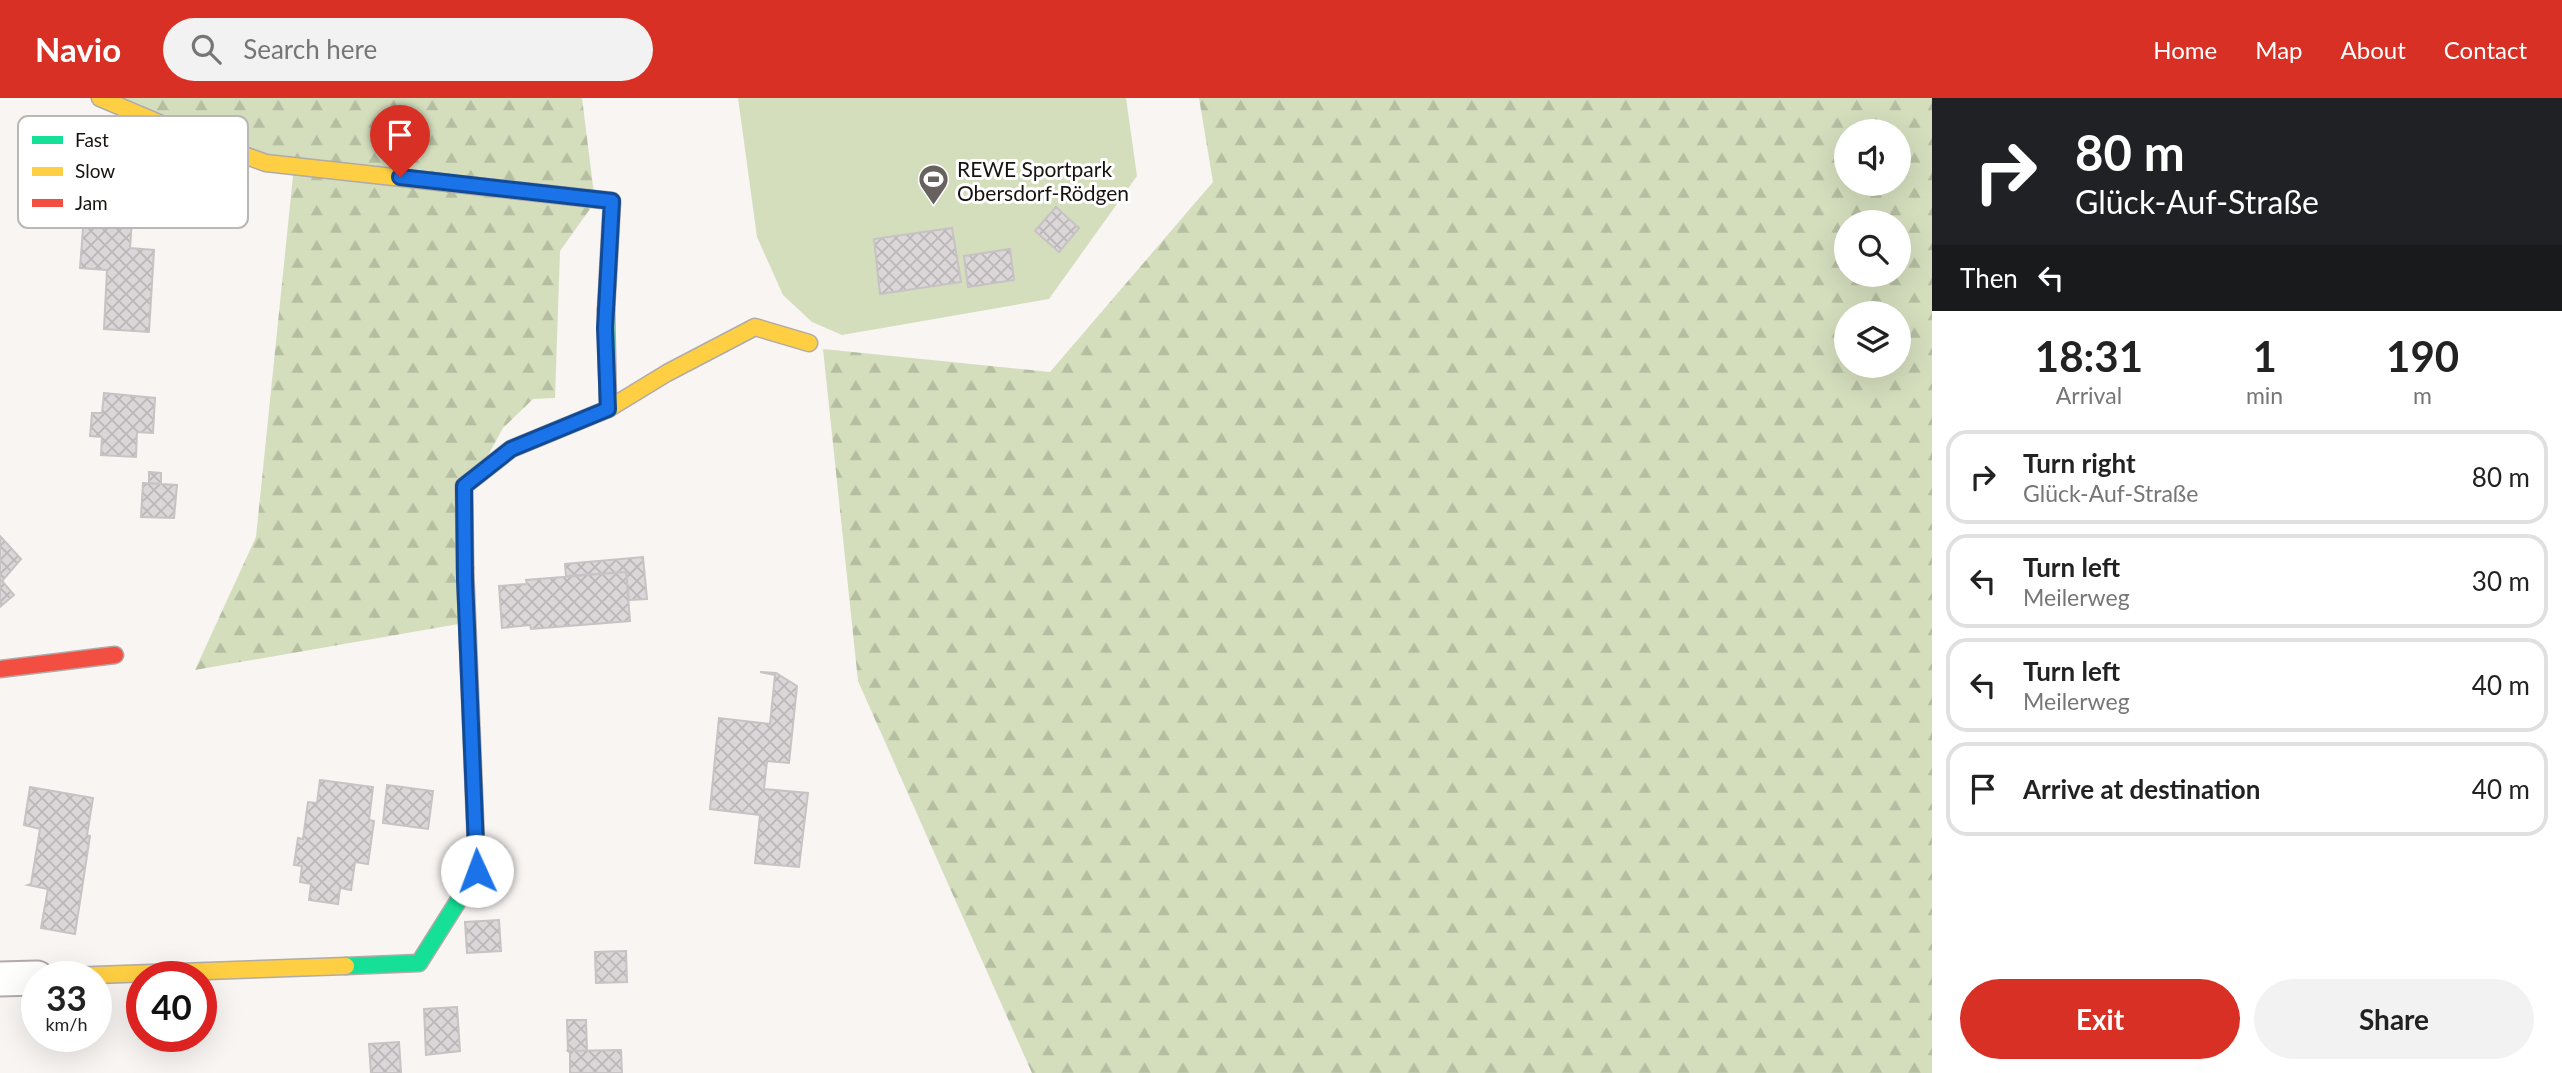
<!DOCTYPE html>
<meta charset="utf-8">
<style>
body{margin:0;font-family:Lato,sans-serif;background:#f2f2f2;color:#222;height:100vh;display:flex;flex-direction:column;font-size:26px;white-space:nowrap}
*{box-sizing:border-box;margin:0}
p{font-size:23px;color:#767676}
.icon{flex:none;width:38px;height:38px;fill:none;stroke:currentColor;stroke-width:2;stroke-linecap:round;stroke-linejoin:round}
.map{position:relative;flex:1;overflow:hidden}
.panel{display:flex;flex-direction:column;background:#fff;width:630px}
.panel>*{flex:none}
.guide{background:#202124;color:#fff;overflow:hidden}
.fabs{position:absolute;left:1834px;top:21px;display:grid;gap:14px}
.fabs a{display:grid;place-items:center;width:77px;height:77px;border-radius:50%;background:#fff;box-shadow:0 7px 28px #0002;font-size:35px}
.speed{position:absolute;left:21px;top:863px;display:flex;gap:14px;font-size:35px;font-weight:700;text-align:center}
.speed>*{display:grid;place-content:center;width:91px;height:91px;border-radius:50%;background:#fff;box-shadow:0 7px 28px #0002;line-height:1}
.speed small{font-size:18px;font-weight:400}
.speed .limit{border:10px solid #d22;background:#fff;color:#111}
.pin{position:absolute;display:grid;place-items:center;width:60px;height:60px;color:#fff;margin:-72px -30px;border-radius:50% 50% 50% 0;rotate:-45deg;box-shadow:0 0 7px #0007}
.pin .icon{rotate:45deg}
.me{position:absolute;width:77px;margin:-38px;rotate:358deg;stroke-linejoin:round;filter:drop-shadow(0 0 5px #0008)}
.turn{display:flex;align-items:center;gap:24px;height:147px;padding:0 28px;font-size:32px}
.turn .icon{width:91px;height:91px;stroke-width:2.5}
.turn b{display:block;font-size:49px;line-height:60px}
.then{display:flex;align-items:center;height:66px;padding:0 28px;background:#0003;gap:14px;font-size:26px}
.eta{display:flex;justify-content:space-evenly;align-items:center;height:119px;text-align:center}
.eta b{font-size:42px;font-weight:700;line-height:49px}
.primary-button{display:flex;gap:14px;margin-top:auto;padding:14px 28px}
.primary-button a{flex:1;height:80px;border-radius:42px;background:#d93025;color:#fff;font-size:28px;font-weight:700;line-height:80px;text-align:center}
.primary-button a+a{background:#f2f2f2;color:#222}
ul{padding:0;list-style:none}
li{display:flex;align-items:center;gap:21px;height:94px;margin:0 14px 10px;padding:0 14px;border:4px solid #e0e0e0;border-radius:21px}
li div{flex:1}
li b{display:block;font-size:26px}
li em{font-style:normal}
header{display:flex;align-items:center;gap:42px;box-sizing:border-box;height:98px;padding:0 35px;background:#d93025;color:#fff}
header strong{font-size:33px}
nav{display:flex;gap:38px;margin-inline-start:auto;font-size:24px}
.search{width:490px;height:63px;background:#f2f2f2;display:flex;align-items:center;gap:18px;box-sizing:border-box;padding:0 24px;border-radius:38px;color:#767676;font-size:26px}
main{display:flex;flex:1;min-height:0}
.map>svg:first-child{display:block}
.green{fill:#d4debd}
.forest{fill:url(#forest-firs);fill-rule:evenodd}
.building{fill:url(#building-cross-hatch);stroke:#c7c2c3;stroke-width:2}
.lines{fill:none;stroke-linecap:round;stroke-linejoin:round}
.street-casing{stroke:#b0aba8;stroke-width:37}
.fast-casing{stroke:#b0aba8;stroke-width:19}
.slow-casing{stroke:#b0aba8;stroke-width:19}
.jam-casing{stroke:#b0aba8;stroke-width:19}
.street{stroke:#fefefd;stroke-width:33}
.fast{stroke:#16e098;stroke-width:16}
.slow{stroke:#ffcf43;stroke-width:16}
.jam{stroke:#f24e42;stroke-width:16}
.route-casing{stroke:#114b97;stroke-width:18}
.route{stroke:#1a73e8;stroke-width:12}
.labels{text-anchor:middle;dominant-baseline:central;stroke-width:6;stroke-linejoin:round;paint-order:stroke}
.poi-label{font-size:21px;fill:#191310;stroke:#fff;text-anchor:start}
.key{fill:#fff;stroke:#bab8b7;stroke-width:2}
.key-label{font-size:19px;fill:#191310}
</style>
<header>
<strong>Navio</strong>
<div class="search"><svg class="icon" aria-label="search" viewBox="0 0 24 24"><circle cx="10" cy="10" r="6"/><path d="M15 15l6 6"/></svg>Search here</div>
<nav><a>Home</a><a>Map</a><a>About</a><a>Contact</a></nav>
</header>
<main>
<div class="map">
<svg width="1932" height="975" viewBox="0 0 1932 975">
<defs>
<pattern id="forest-firs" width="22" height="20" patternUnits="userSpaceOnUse" patternTransform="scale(1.75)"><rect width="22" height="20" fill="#d4debd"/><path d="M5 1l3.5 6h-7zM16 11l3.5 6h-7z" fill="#b5bea1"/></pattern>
<pattern id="building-cross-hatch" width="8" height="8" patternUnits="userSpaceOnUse" patternTransform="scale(1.75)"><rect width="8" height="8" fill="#dbd6d8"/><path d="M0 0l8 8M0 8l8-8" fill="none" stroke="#bbb7b8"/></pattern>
</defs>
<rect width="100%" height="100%" fill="#f9f5f3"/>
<path class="green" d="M738,0H1126L1137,78L1049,201L842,237L812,224L783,197L757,139Z"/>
<path class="forest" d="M100,0H582L595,104L560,153L555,300L533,301L503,330L458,412L470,524L195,572L256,439L294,68Z
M1199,0H1932V975H1032L858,583L823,251L1050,274L1213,84ZM1846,33H1899V86H1846ZM1846,124H1899V177H1846ZM1846,215H1899V268H1846Z"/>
<path class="building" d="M86,91L134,94L130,150L154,152L149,234L104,231L107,172L80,170Z
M1056,109L1079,130L1059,154L1035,133Z
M952,130L961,184L880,196L874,141Z
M1010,151L1014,182L968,189L964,158Z
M104,295L155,300L153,335L137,334L136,359L101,357L102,339L90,338L92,315H102Z
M149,374L161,375V386L149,385Z
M143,385L177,387L174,420L141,419Z
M0,438L21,461L2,483L14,497L0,509Z
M643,459L647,501L629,502L626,474L566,478L565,466Z
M626,474L630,523L531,531L530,527L502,530L499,488L527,486L526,482Z
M760,574L776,575L797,588L789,665L767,663L764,691L808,695L799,769L755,765L760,717L710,711L719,620L770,626L775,577Z
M320,682L373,689L369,722L374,723L368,766L355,764L351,792L340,790L338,806L309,802L311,786L300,784L302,768L294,767L298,740L303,741L308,704L317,705Z
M387,687L433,693L428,731L383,725Z
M30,689L93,700L87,737L90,738L75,836L41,830L48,791L28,787L31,786L40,731L24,727Z
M499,822L501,853L467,855L465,824Z
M626,853L627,884L596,885L595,854Z
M457,909L460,953L426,957L424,911Z
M567,922H586L587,953H568Z
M399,944L401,975H371L369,946Z
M621,952L622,975H570V955L568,953Z"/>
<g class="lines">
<defs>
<path id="street" d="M0,881L37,880"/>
<path id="fast" d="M606,212L608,311
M346,868L419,865L477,773L465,470"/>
<path id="slow" d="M100,0L185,36L266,65L448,85
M465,470L464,388L511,351L608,311L667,275L755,229L809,245
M68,878L346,868"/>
<path id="jam" d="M448,85L612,103L606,212
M0,571L115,557"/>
</defs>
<use href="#street" class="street-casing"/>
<use href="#fast" class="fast-casing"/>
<use href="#slow" class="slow-casing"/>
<use href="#jam" class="jam-casing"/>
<use href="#street" class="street"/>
<use href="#fast" class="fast"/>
<use href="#slow" class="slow"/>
<use href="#jam" class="jam"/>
</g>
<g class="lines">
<defs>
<path id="route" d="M400,79L612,103L605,230L608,311L511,351L464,388L465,481L477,773"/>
</defs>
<use href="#route" class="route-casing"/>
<use href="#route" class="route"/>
</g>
<defs>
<symbol id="stadium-pin" viewBox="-11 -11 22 30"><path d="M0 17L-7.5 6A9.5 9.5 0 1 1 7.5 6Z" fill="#67625f" stroke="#fff"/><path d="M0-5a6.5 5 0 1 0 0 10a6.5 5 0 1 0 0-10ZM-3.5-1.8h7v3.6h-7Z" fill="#fff"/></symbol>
</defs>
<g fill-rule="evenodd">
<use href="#stadium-pin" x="916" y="64" width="35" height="47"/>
</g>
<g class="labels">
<g class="poi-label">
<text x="957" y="70">REWE Sportpark<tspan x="957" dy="24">Obersdorf-Rödgen</tspan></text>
</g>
</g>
<rect x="18" y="18" width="230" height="112" rx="10" class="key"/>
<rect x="32" y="38" width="31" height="8" fill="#16e098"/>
<rect x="32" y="69" width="31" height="9" fill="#ffcf43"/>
<rect x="32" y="101" width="31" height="8" fill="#f24e42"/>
<g class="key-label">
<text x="75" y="49">Fast</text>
<text x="75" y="80">Slow</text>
<text x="75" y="112">Jam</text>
</g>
</svg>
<div class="fabs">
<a><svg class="icon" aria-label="sound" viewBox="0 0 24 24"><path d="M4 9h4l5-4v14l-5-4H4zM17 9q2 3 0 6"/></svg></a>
<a><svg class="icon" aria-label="search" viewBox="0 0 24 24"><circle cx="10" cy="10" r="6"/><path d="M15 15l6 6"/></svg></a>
<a><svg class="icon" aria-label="layers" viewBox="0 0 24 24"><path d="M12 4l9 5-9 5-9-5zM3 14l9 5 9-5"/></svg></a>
</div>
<div class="speed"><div>33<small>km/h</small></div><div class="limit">40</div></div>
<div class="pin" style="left:400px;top:79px;background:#d93025"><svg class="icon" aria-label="arrive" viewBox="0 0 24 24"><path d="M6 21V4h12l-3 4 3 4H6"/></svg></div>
<svg class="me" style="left:477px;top:773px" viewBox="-20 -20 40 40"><circle r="19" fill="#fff"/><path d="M0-13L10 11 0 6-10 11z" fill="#1a73e8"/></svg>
</div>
<section class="panel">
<div class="guide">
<div class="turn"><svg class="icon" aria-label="right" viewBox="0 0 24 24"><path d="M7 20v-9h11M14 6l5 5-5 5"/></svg><div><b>80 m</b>Glück-Auf-Straße</div></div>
<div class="then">Then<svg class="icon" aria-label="left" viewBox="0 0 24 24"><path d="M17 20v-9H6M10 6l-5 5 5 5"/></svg></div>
</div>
<div class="eta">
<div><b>18:31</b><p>Arrival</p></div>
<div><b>1</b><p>min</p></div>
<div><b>190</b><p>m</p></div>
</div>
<ul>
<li><svg class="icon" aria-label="right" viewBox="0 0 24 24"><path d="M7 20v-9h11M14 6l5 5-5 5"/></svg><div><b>Turn right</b><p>Glück-Auf-Straße</p></div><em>80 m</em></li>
<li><svg class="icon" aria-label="left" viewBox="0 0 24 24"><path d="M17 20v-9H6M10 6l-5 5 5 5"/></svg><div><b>Turn left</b><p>Meilerweg</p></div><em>30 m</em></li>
<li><svg class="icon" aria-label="left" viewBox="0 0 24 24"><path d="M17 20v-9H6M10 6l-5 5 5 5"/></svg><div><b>Turn left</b><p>Meilerweg</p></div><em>40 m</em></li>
<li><svg class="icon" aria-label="arrive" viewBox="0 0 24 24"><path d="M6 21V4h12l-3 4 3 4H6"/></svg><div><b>Arrive at destination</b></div><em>40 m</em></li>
</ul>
<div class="primary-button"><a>Exit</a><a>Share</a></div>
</section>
</main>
